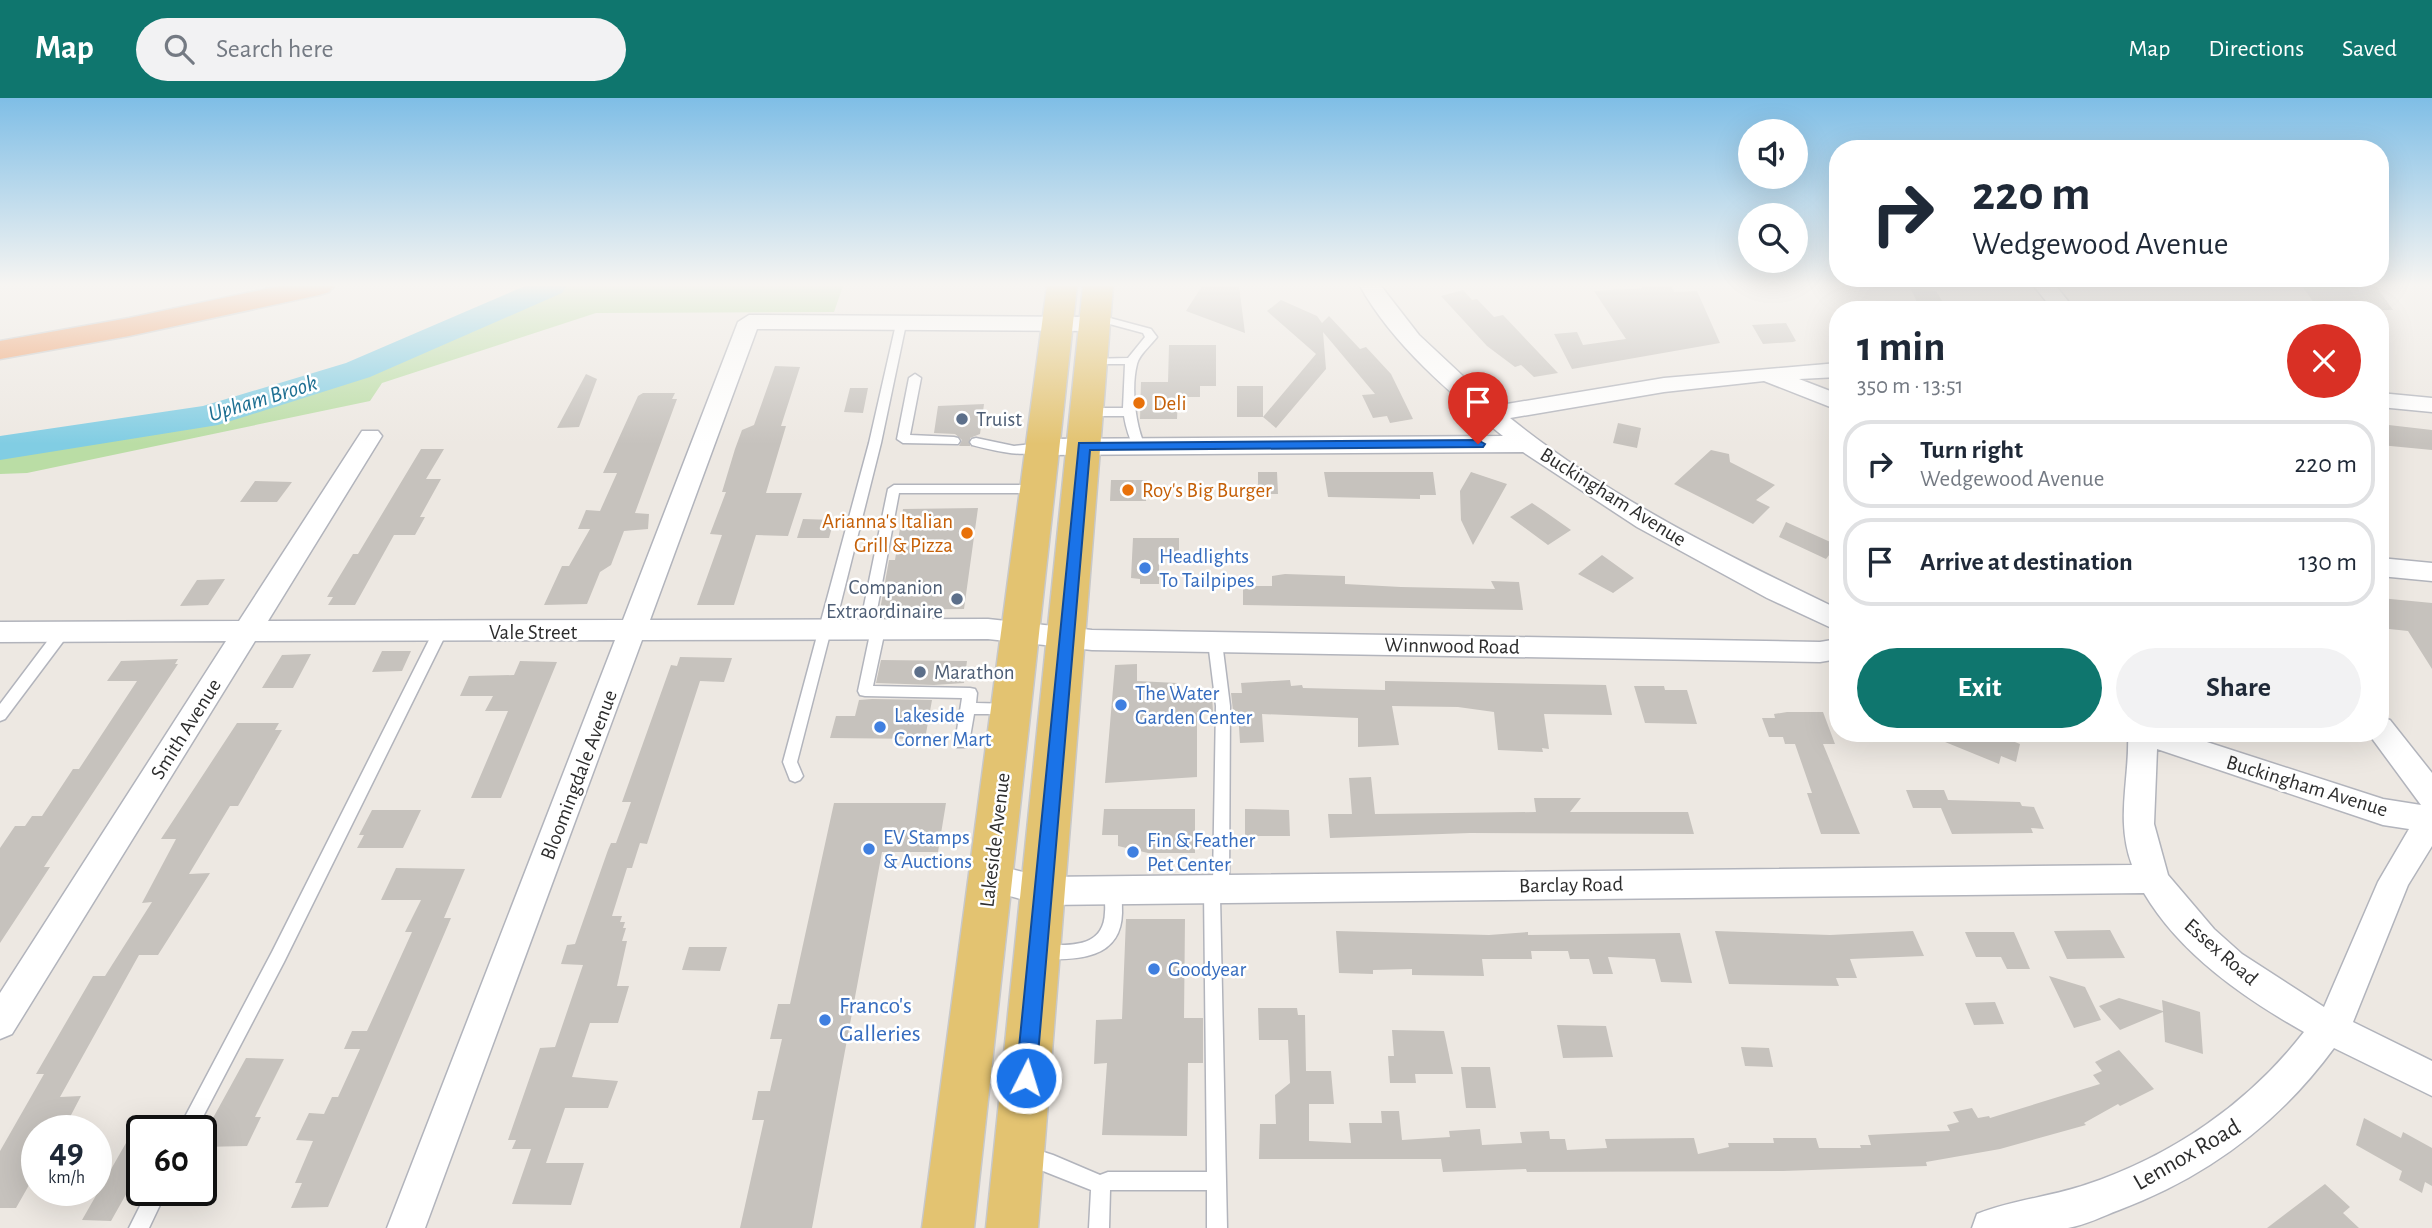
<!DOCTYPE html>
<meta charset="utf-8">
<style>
body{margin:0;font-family:"Alegreya Sans",sans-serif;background:#f2f2f3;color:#1f2937;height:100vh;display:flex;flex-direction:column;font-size:26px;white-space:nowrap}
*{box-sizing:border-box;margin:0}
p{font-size:23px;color:#747a83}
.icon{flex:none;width:38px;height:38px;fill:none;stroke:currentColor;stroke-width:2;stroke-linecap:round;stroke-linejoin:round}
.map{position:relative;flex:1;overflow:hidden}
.side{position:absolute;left:1829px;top:203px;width:560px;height:441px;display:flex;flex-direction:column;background:#fff;border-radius:28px;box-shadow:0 7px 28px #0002}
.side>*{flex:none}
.banner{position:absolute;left:1829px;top:42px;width:560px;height:147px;border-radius:28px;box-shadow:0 7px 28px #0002;background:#fff;color:#1f2937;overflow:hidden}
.fabs{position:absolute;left:1738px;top:21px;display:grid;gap:14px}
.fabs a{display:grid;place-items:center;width:70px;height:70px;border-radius:50%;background:#fff;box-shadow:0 7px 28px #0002;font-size:35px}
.speed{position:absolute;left:21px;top:1017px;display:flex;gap:14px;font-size:35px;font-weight:700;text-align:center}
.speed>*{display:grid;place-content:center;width:91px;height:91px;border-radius:50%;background:#fff;box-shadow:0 7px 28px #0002;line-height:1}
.speed small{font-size:18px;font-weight:400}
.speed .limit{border:4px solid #111;border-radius:10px;background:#fff;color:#111}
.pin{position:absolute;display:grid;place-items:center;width:60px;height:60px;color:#fff;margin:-72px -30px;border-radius:50% 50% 50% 0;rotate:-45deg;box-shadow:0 0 7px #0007}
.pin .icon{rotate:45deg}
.me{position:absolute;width:77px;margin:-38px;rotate:5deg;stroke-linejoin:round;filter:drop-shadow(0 0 5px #0008)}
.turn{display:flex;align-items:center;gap:24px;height:147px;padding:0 28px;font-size:32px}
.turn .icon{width:91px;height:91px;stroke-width:2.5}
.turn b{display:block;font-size:49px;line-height:60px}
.round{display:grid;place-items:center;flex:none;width:74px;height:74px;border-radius:37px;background:#f2f2f3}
.headline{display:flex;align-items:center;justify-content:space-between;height:119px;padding:0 28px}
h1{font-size:42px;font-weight:700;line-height:52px}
.action{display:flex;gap:14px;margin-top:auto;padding:14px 28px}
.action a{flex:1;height:80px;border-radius:42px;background:#0f766e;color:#fff;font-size:28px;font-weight:700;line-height:80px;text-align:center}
.action a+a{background:#f2f2f3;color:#1f2937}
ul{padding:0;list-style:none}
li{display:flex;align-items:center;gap:21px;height:88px;margin:0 14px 10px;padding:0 14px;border:4px solid #e0e1e3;border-radius:28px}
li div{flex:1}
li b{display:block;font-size:26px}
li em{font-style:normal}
header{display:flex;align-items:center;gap:42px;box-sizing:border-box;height:98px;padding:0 35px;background:#0f766e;color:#fff}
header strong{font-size:33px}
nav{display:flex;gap:38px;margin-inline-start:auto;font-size:24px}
.search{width:490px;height:63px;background:#f2f2f3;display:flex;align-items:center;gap:18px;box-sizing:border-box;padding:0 24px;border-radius:38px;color:#747a83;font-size:26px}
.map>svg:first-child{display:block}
.green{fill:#badda5}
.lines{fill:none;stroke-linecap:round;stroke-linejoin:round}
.river{fill:#81cde3;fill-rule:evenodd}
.building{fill:#c6c2bd}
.lane-casing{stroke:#b2b4bc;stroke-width:3}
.street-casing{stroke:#b2b4bc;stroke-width:3}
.primary-casing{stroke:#c8c8c8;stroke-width:3}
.highway-casing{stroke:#c8c8c8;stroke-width:3}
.lane{fill:#fff;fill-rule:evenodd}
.street{fill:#fff;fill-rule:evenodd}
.primary{fill:#e3c371;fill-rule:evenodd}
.highway{fill:#ee9f6c;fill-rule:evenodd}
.route{fill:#1a73e8;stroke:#114b97;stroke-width:2}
.food-dot{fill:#e8710a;stroke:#fff;stroke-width:2.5}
.service-dot{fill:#5c6f8a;stroke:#fff;stroke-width:2.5}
.shop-dot{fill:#3f7fe0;stroke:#fff;stroke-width:2.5}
.labels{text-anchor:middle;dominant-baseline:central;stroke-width:5;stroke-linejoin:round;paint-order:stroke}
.food-label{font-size:21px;fill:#c56008;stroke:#fff;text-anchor:start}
.service-label{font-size:21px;fill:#4e5e75;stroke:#fff;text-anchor:start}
.street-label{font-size:21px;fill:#2d2d2d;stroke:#fff}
.shop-label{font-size:21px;fill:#366cbe;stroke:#fff;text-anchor:start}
.water-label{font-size:23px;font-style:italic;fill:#1d6f92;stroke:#fff}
.near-shop-label{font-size:24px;fill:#366cbe;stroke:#fff;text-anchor:start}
.near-street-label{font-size:24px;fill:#2d2d2d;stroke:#fff}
</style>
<header>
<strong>Map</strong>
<div class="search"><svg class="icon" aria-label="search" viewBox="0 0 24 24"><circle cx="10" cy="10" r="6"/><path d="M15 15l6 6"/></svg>Search here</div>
<nav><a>Map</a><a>Directions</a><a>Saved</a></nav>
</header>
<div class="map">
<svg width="2432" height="1130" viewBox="0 0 2432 1130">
<rect width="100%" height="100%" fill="#ede8e2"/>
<path class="green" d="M555,188H843L834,214L596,215L382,285L370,303L27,375L0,376V359L190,317L249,312L356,272L437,234L530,202Z"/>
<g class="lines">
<path class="river" d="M525,188H567L562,195L370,279L218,327L0,362V338L203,308L346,265Z"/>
</g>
<path class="building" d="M1202,188H1239L1245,235L1186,213Z
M1642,188H1672L1674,194L1697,193L1720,245L1572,271L1554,236L1577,234L1583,247L1626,241L1594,193L1642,190Z
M2302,188H2376L2393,212H2319Z
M1911,191L1936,193L1947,211H1920Z
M1463,192L1472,202L1477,201L1494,219L1503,217L1558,275L1534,279L1521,267L1515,269L1487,248L1441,198Z
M1281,202L1317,218L1322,225L1329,218L1360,251L1366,249L1391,276L1413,321L1390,325L1387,318L1373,320L1362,297L1375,296L1323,234L1326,271L1276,330L1263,319H1237V288H1263V319L1316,256L1267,213Z
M1786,225L1796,243L1793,244L1763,246L1752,227Z
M1169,247H1216V288H1200V299H1178L1177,321H1140L1141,284H1168Z
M775,268L800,269L781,328H786L766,395H802L788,438L756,437L734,507H697L722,437L710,436L726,394H722L735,351L742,332L754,327Z
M586,276L597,281L579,329L557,330Z
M850,290H868L863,315L844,314Z
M643,295H675L672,301H677L635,415L649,416L648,431L624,433L611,467L600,474L587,506L544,507L562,468H569L590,431H578L586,412L600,413L617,375H603L638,298Z
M984,306L980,336L970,340V348H959L962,342L955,336L934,335L938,308Z
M1618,325L1641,330L1637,350L1613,345Z
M2380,326L2432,332V352L2380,347Z
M421,351H444L426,381H441L420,419H425L415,437H394L355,507H328L333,499H327L353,456H358Z
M1711,352L1729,356L1730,364L1775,387L1756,402L1770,409L1753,426L1674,386Z
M1258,374H1277L1278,396H1258Z
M1324,374H1433L1436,397H1420V401L1328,399Z
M1471,374L1507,386L1473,447L1461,422L1460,393Z
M1111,382H1147L1146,403H1110Z
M255,383L292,384L277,404H240Z
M1532,405L1544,413L1571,432L1548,447L1510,419Z
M978,410L964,511L880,512L889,462H895L903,411Z
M803,421L834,422L829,440H797Z
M1786,424L1837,447L1826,461L1779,439Z
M1133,440H1179V460H1159V486H1140V481L1131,480Z
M1602,457L1634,480L1613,495L1578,476Z
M1285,476L1345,478V486L1401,489L1495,491L1491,483L1519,484L1523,512L1243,507V488H1272V478Z
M225,481L208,507L180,508L197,482Z
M2380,500L2432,505V571L2408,533L2380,530Z
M382,553H411L402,573L372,574Z
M311,556L293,590H262L282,557Z
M680,559L732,560L724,584L700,583L647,746L640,745L632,770H627L612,818H622L620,824H625L623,830H626L622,843H627L617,888H629L618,925H590L572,979L618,983L608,1010H565L546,1065H584L571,1107L512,1106L531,1051H512L516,1042H508L540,950L555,949L583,867L561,866L567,847L575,846L608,752L611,745H616L631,704H622L671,567L677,568Z
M178,561L175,566H178L44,769H50L0,845V750L15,728H25L32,718H42L73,671H79L137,583H107L121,563Z
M881,562L967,563L964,585L934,587L876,585Z
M520,563L557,564L501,700H471L508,613H485L493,598H460L469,578L514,577Z
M1137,566V583L1177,585V597L1212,596L1213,614H1197V679L1105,685L1115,567Z
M1290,582L1291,588L1302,587L1303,590L1385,592V583L1606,587L1612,617L1544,616L1549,651L1542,650L1543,654L1498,652L1494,614L1458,609L1392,608L1399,647L1358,649V620L1262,616L1264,644L1240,645L1238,613H1233L1231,595H1242L1241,585Z
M1634,588H1664L1665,592H1687L1697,626L1645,625Z
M872,601L932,602L925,641L830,640L836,618H855L859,602Z
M1787,614H1823L1835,646H1823L1860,736H1821L1807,695H1812L1795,646H1785L1783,639H1769L1762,620H1775L1774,616Z
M237,625H279L275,632H282L238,708H230L189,776L210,775L158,857H139L60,999L81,998L70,1019H55L47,1032H37V1073L16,1110H0V1053L44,976H36L93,878H105L152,804L142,805L176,741H161Z
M1923,635H1992L2020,646L2016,664L2001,658L1999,666Z
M1371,679L1375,716L1536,714L1534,700H1581L1570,714H1688L1694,736L1470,735L1330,740L1328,716H1352L1349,680Z
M1906,692H1944L1948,702L2020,704L2022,708L2034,709L2044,731L2031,730L2033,735L1952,736L1941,710H1913Z
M834,705H946L938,754H882L812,1130H740L764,1022H752L758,993H770L782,941H770L778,906H790Z
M1104,711H1195V755H1148L1118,748V737H1102Z
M1245,711L1289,712L1290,738H1245Z
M372,712H421L403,750H357L364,737H359Z
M396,770L465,771L444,820H451L328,1109L291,1110L302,1085H295L313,1043L296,1042L309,1015L324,1016L332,999H338L360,951H344L352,933H367L412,834H405L421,802H381Z
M1126,821H1185L1184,920H1203V965H1188L1187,1038L1102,1037L1107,965L1094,966L1096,922L1122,921Z
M2110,832L2125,860L2067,861L2054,833Z
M1336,833L1489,837L1528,834V837L1680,835L1692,885L1661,884L1655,861L1608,859L1613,876H1593L1589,861H1570L1568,853H1531L1532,861H1482L1484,878L1412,877V871L1373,872V876L1339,875Z
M1715,833L1830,837L1913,833L1924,858L1850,861L1857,880H1836L1839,888L1729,886Z
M1965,834H2014L2030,871H2007L2001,859H1976Z
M689,849H727L720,873L682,872Z
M2049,878L2085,889L2101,922L2074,930Z
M2119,900L2163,913L2162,902L2200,914L2203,956L2165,944L2163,914L2120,932L2099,908Z
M1995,904L2004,926L1974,927L1965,905Z
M1258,910H1297L1298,917H1305L1306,973H1331L1334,1006H1309V1043L1351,1045L1349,1025H1382L1381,1013H1399L1402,1042L1450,1039L1449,1033L1480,1031L1482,1047L1522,1045L1520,1034L1549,1033L1550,1041H1565L1567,1052L1607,1050L1605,1041L1694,1040L1698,1056L1729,1049L1728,1045H1774L1773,1040H1816L1819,1050H1861L1860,1047H1871L1868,1037L1950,1033L1947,1027L1959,1024L1953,1014L1972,1010L1978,1020L1989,1018L1990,1020L2100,986L2093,977L2102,973L2095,964L2119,952L2154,991L2120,1008L2118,1006L2084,1025L2086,1027L2000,1051L1926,1064L1927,1068L1783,1073L1527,1074L1526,1071L1443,1074L1441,1061H1259L1260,1026H1276L1275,997L1290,985L1288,942H1259Z
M1557,927L1606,928L1613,959L1563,960Z
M1392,932L1444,933L1453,976H1415L1416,985H1390L1388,958H1394Z
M1741,949L1769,950L1773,969L1745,968Z
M246,960L284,961L255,1019H261L247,1048L201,1049L213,1020Z
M1461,969H1490L1496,1010H1466Z
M142,1017V1068L111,1123L82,1122Z
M2364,1020L2401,1040L2403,1034L2432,1050V1088L2425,1084L2422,1095L2399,1082L2402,1073L2356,1047Z
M2325,1086L2350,1109L2343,1115L2359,1130H2267Z"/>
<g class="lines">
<defs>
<path id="lane" d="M1095,216L1151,231L1157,239C1151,247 1139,257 1137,266C1131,289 1135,326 1145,348L1143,351H1135C1129,340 1126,330 1124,318H1087L1081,314L1087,310H1123L1125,266H1091L1087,265V261L1128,260L1145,239L1143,235L1091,221V217Z
M901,223L906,226L881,345L834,532L830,536L797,664L803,678L800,682L795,684L790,682L783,664L869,345L896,226Z
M915,276L921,280L910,337L954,339L958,340L960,343L958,346L903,345L897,341L909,280Z
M976,340L1014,348L1042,345L1048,349C1032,363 991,352 972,347L970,344L972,341Z
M894,387H1037L1043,391L1037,395H899L874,528H883L885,532L873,588L970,590L975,591L977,595L976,605L1013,606L1015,610L1013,614L1008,616H974L969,645L967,649H957L955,645L962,600L865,598L860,597L858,593L870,536H861L859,532L888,391Z
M63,528L70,533L68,537L5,621L0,623V606L58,529Z
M440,529L447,534L284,864L196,1032H178L272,854L433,534Z
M1215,539L1222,544L1230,608L1229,791L1227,796L1220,798L1227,1130H1207V1092H1110L1109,1130H1089L1091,1092L1018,1063L1016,1057L1018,1051L1025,1048L1053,1057L1100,1077L1108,1074H1207L1204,791L1206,786L1213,784L1216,608L1208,544Z
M1113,785L1119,787C1122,795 1122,805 1122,815C1121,861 1078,862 1042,861L1036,859L1034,854L1036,849L1042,847C1069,847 1104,851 1105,814C1106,805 1103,796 1107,787Z
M148,1092H167L149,1130H129Z"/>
<path id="street" d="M1360,188H1381L1419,237L1495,308L1664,280L1838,265V279L1799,281L1838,296V312L1764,283L1664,294L1510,320C1608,399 1724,456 1838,511V533L1767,500L1637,429L1523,354L1042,357L1033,355L1030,349L1033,343L1042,341L1503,338C1450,295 1393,247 1360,188Z
M2034,188H2056L2075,212H2053Z
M749,217L1095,219L1106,226L1095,233L757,231L650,522L988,521L1092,532L1820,544L1838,541V561L1820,564L1092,552L988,541L642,542L425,1130H387L615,542L255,543L12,936L0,941V895L226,543L0,544V524L239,523L362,333H378L382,338L268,523L623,522L738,224Z
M2380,295L2432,300V314L2380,309Z
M2380,460L2432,465V483L2380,478Z
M2380,619L2390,622L2432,675V748L2408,787L2353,924L2432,963V998L2334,950C2279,1025 2207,1079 2119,1112C2103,1118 2086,1127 2068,1130C2038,1130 2003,1130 1972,1130L1977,1116C2012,1102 2050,1099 2085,1087C2172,1058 2248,1006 2304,934C2244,900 2180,856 2144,795L1043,807L980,790L975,780L980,770L991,766L1043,779L2132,767C2115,721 2130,681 2128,635H2179L2383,701L2421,707L2368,635H2380ZM2157,651L2383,727L2409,731L2378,784L2324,909L2242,856L2214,831L2168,777L2154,726Z"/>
<path id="primary" d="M1047,188H1077L974,1130H922Z
M1083,188H1113L1038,1130H986Z"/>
<path id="highway" d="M280,188H334L329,194L319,197L129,238L0,261V243L129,220Z"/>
</defs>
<use href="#lane" class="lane-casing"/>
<use href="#street" class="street-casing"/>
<use href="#primary" class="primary-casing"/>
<use href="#highway" class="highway-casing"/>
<use href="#lane" class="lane"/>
<use href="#street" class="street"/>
<use href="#primary" class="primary"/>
<use href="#highway" class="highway"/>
</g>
<linearGradient id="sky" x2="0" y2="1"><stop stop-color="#7fbee6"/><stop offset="0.54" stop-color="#f7f5f2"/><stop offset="1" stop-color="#f7f5f2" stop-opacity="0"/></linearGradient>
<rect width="2432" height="346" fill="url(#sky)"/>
<path class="route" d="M1478,342L1485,346L1483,349L1090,352L1036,980L1033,987L1026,990L1019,987L1016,980L1079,345Z"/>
<g class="food-dot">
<circle cx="1139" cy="305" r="7"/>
<circle cx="1128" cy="392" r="7"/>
<circle cx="967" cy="435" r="7"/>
</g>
<g class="service-dot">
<circle cx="962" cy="321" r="7"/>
<circle cx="957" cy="501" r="7"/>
<circle cx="920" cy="574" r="7"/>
</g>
<g class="shop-dot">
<circle cx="1145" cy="470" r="7"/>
<circle cx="1121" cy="607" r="7"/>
<circle cx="880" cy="629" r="7"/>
<circle cx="869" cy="751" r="7"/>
<circle cx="1133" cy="754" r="7"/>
<circle cx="1154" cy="871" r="7"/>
<circle cx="825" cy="922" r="7"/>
</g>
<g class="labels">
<g class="food-label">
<text x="1153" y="305">Deli</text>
<text x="1142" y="392">Roy's Big Burger</text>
<text x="953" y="423" text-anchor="end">Arianna's Italian<tspan x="953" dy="24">Grill &amp; Pizza</tspan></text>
</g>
<g class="service-label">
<text x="976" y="321">Truist</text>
<text x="943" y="489" text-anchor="end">Companion<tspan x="943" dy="24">Extraordinaire</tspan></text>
<text x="934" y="574">Marathon</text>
</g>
<g class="street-label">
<text transform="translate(1613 399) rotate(32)">Buckingham Avenue</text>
<text x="533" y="534">Vale Street</text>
<text transform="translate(1452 548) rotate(1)">Winnwood Road</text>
<text transform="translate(186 631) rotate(-58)">Smith Avenue</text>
<text transform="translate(579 677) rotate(-69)">Bloomingdale Avenue</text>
<text transform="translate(2307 688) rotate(17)">Buckingham Avenue</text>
<text transform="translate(995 742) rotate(-83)">Lakeside Avenue</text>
<text transform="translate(1571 787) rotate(-1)">Barclay Road</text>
<text transform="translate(2221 854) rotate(41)">Essex Road</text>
</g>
<g class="shop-label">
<text x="1159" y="458">Headlights<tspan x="1159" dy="24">To Tailpipes</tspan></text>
<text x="1135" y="595">The Water<tspan x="1135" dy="24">Garden Center</tspan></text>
<text x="894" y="617">Lakeside<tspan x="894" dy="24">Corner Mart</tspan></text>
<text x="883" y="739">EV Stamps<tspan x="883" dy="24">&amp; Auctions</tspan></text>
<text x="1147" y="742">Fin &amp; Feather<tspan x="1147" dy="24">Pet Center</tspan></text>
<text x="1168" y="871">Goodyear</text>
</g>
<g class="water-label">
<text transform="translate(263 301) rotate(-17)">Upham Brook</text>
</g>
<g class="near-shop-label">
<text x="839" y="908">Franco's<tspan x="839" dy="28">Galleries</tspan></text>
</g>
<g class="near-street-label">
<text transform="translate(2187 1057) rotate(-30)">Lennox Road</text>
</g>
</g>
</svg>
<div class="fabs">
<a><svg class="icon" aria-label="sound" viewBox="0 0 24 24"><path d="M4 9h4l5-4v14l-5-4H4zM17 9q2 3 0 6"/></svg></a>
<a><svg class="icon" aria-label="search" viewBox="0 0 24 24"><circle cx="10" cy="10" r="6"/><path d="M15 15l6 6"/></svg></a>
</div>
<div class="speed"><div>49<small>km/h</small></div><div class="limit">60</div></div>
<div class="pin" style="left:1478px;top:346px;background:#d93025"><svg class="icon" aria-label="arrive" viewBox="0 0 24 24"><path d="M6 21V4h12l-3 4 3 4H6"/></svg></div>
<svg class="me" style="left:1026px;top:980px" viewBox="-20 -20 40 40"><circle r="17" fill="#1a73e8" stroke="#fff" stroke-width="3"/><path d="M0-11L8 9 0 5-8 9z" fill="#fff"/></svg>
<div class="banner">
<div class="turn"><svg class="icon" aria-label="right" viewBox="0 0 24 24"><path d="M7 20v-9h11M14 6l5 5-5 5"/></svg><div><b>220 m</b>Wedgewood Avenue</div></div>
</div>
<section class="side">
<div class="headline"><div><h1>1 min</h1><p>350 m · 13:51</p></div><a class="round" style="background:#d93025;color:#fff"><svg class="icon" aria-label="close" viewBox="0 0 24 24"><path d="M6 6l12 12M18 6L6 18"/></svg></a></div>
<ul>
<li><svg class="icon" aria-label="right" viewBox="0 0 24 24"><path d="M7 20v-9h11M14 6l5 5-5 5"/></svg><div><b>Turn right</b><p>Wedgewood Avenue</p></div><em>220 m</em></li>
<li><svg class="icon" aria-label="arrive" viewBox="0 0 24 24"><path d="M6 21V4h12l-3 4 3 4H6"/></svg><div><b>Arrive at destination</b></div><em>130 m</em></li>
</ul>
<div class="action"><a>Exit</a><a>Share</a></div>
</section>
</div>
